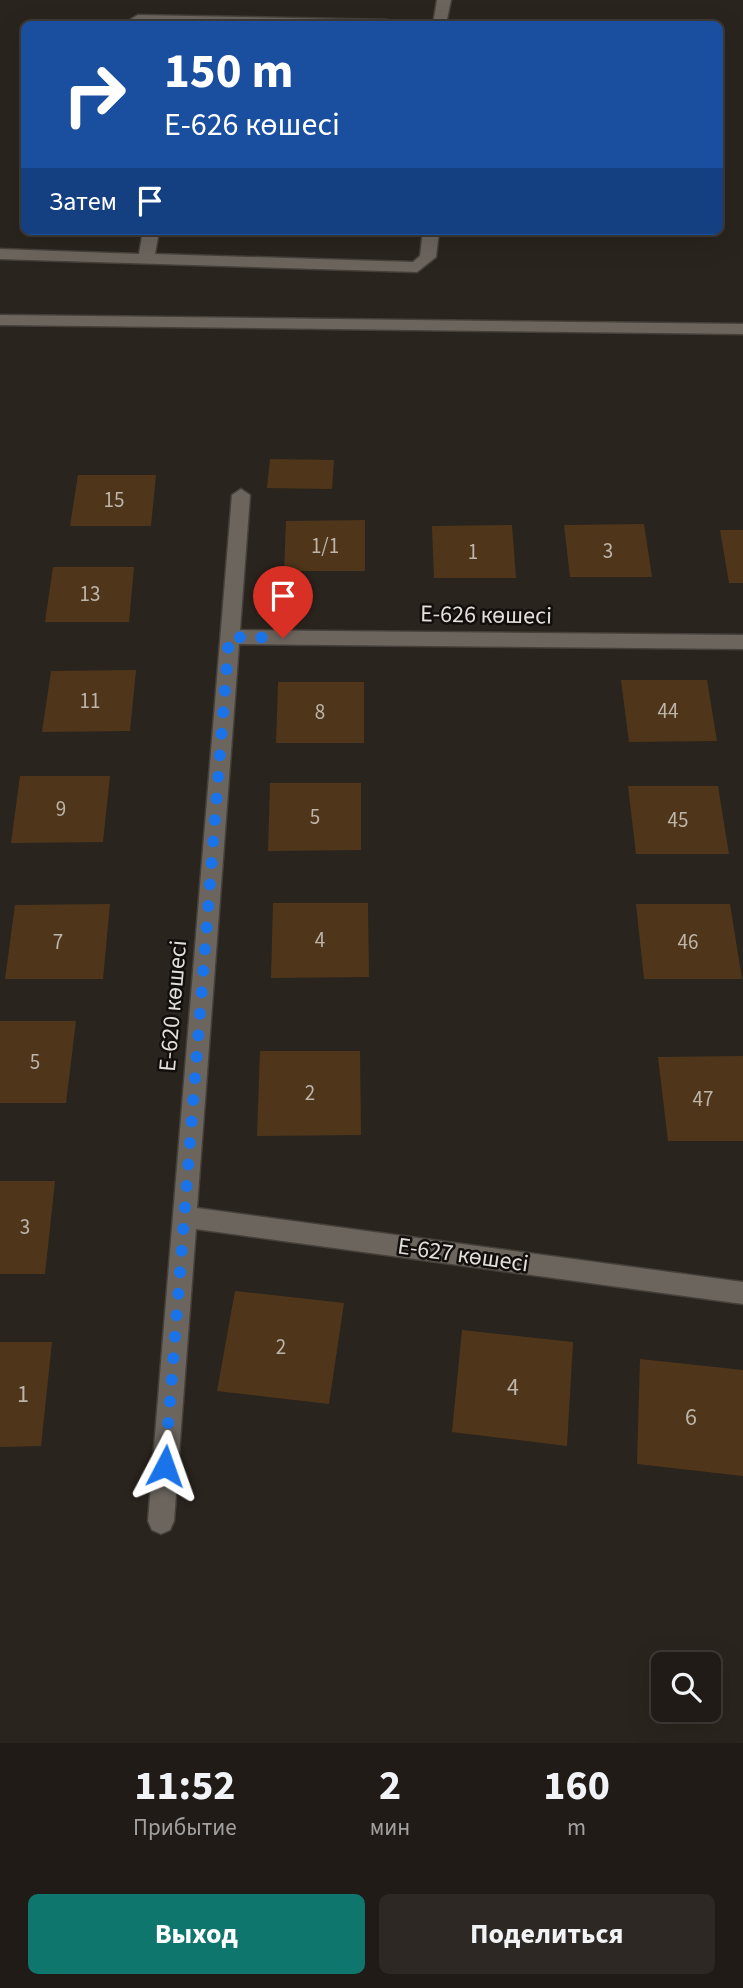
<!DOCTYPE html>
<html lang="ru">
<meta charset="utf-8">
<style>
body{margin:0;font-family:"Source Sans 3",sans-serif;background:#2d2823;color:#f1f3f6;height:100vh;display:flex;flex-direction:column;font-size:26px;white-space:nowrap}
*{box-sizing:border-box;margin:0}
p{font-size:23px;color:#a2a1a1}
.icon{flex:none;width:38px;height:38px;fill:none;stroke:currentColor;stroke-width:2;stroke-linecap:round;stroke-linejoin:round}
.map{position:relative;height:1743px;overflow:hidden}
.side{display:flex;flex-direction:column;background:#201b16;flex:1}
.side>*{flex:none}
.guide{position:absolute;left:21px;top:21px;width:702px;height:214px;border-radius:10px;box-shadow:0 7px 28px #0002,0 0 0 2px #3d3935;background:#1a4fa0;color:#fff;overflow:hidden}
.controls{position:absolute;left:651px;top:1652px;display:grid;gap:14px}
.controls a{display:grid;place-items:center;width:70px;height:70px;border-radius:10px;background:#201b16;box-shadow:0 7px 28px #0002,0 0 0 2px #3d3935;font-size:35px}
.pin{position:absolute;display:grid;place-items:center;width:60px;height:60px;color:#fff;margin:-72px -30px;border-radius:50% 50% 50% 0;rotate:-45deg;box-shadow:0 0 7px #0007}
.pin .icon{rotate:45deg}
.me{position:absolute;width:77px;margin:-38px;rotate:4deg;stroke-linejoin:round;filter:drop-shadow(0 0 5px #0008)}
.turn{display:flex;align-items:center;gap:24px;height:147px;padding:0 28px;font-size:32px}
.turn .icon{width:91px;height:91px;stroke-width:2.5}
.turn b{display:block;font-size:49px;line-height:60px}
.then{display:flex;align-items:center;height:66px;padding:0 28px;background:#0003;gap:14px;font-size:26px}
.eta{display:flex;justify-content:space-evenly;align-items:center;height:119px;text-align:center}
.eta b{font-size:42px;font-weight:700;line-height:49px}
.primary-button{display:flex;gap:14px;margin-top:auto;padding:14px 28px}
.primary-button a{flex:1;height:80px;border-radius:10px;background:#0f766e;color:#fff;font-size:28px;font-weight:700;line-height:80px;text-align:center}
.primary-button a+a{background:#2d2823;color:#f1f3f6}
.map>svg:first-child{display:block}
.building{fill:#4f361a}
.lines{fill:none;stroke-linecap:round;stroke-linejoin:round}
.minor-casing{stroke:#45403a;stroke-width:3}
.minor{fill:#6c655e;fill-rule:evenodd}
.route{stroke:#1a73e8;stroke-width:12;stroke-dasharray:0 21.6}
.labels{text-anchor:middle;dominant-baseline:central;stroke-width:5;stroke-linejoin:round;paint-order:stroke}
.number-label{font-size:21px;fill:#bdb4aa}
.street-label{font-size:24px;fill:#e2deda;stroke:#110e0c}
.near-number-label{font-size:24px;fill:#bdb4aa}
</style>
<div class="map">
<svg width="743" height="1743" viewBox="0 0 743 1743">
<rect width="100%" height="100%" fill="#2a241e"/>
<path class="building" d="M270,459L334,460L332,489L267,488Z
M78,475H156L151,526H70Z
M365,520V571H284L286,521Z
M644,524L652,577H570L564,525Z
M512,525L516,578H434L432,526Z
M720,530H743V583H729Z
M53,567H134L129,622H45Z
M136,670L130,731L42,732L51,671Z
M621,680H707L717,741L629,742Z
M278,682H364V743H276Z
M20,776H110L103,842L11,843Z
M270,783H361V850L268,851Z
M628,786H718L729,854H636Z
M273,903H368L369,977L271,978Z
M110,904L103,979H5L15,905Z
M636,904H730L742,979H644Z
M0,1021H76L66,1103H0Z
M260,1051H360L361,1135L257,1136Z
M743,1056V1141H668L658,1057Z
M0,1181H55L45,1274H0Z
M235,1291L344,1303L329,1404L217,1391Z
M462,1330L573,1342L567,1446L452,1432Z
M0,1342H52L41,1446L0,1447Z
M640,1359L743,1370V1476L637,1464Z"/>
<g class="lines">
<defs>
<path id="minor" d="M437,0H451L446,24H433Z
M138,15L388,20L395,24L133,22L131,19Z
M143,231H159L155,254L413,262L420,256L423,231H439L436,257L417,272L0,259V249L139,254Z
M0,315L743,324V334L0,325Z
M241,489L250,495L240,630L743,635V649L239,644L197,1208L743,1282V1304L196,1229L174,1521L170,1530L161,1534L152,1530L148,1521L232,495Z"/>
</defs>
<use href="#minor" class="minor-casing"/>
<use href="#minor" class="minor"/>
</g>
<g class="lines">
<path class="route" d="M165,1466L229,637L283,638"/>
</g>
<g class="labels">
<g class="number-label">
<text x="114" y="500">15</text>
<text x="325" y="546">1/1</text>
<text x="608" y="551">3</text>
<text x="473" y="552">1</text>
<text x="90" y="594">13</text>
<text x="90" y="701">11</text>
<text x="668" y="711">44</text>
<text x="320" y="712">8</text>
<text x="61" y="809">9</text>
<text x="315" y="817">5</text>
<text x="678" y="820">45</text>
<text x="320" y="940">4</text>
<text x="58" y="942">7</text>
<text x="688" y="942">46</text>
<text x="35" y="1062">5</text>
<text x="310" y="1093">2</text>
<text x="703" y="1099">47</text>
<text x="25" y="1227">3</text>
<text x="281" y="1347">2</text>
</g>
<g class="street-label">
<text transform="translate(486 615) rotate(1)">Е-626 көшесі</text>
<text transform="translate(173 1006) rotate(-85)">Е-620 көшесі</text>
<text transform="translate(463 1255) rotate(8)">Е-627 көшесі</text>
</g>
<g class="near-number-label">
<text x="513" y="1387">4</text>
<text x="23" y="1394">1</text>
<text x="691" y="1417">6</text>
</g>
</g>
</svg>
<div class="controls">
<a><svg class="icon" aria-label="search" viewBox="0 0 24 24"><circle cx="10" cy="10" r="6"/><path d="M15 15l6 6"/></svg></a>
</div>
<div class="pin" style="left:283px;top:638px;background:#d93025"><svg class="icon" aria-label="arrive" viewBox="0 0 24 24"><path d="M6 21V4h12l-3 4 3 4H6"/></svg></div>
<svg class="me" style="left:165px;top:1466px" viewBox="-20 -20 40 40"><path d="M0-17L14 15 0 8-14 15z" fill="#1a73e8" stroke="#fff" stroke-width="4"/></svg>
<div class="guide">
<div class="turn"><svg class="icon" aria-label="right" viewBox="0 0 24 24"><path d="M7 20v-9h11M14 6l5 5-5 5"/></svg><div><b>150 m</b>Е-626 көшесі</div></div>
<div class="then">Затем<svg class="icon" aria-label="arrive" viewBox="0 0 24 24"><path d="M6 21V4h12l-3 4 3 4H6"/></svg></div>
</div>
</div>
<section class="side">
<div class="eta">
<div><b>11:52</b><p>Прибытие</p></div>
<div><b>2</b><p>мин</p></div>
<div><b>160</b><p>m</p></div>
</div>
<div class="primary-button"><a>Выход</a><a>Поделиться</a></div>
</section>
